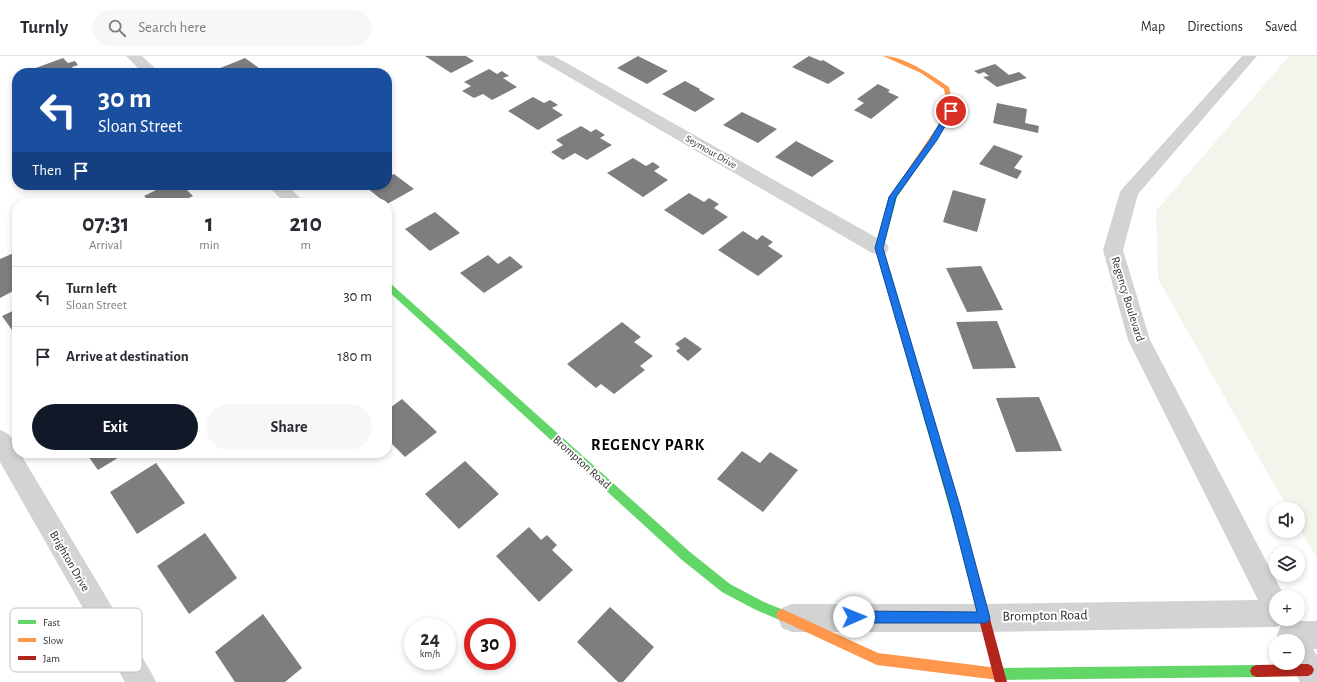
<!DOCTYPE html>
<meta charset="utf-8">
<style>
body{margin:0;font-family:"Alegreya Sans",sans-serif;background:#f7f7f7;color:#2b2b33;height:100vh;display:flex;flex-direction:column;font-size:15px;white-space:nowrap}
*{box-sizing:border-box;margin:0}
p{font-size:13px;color:#7c7c81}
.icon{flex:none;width:22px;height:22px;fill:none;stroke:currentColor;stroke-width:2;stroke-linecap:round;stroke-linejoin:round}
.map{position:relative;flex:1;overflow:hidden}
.side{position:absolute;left:12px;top:142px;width:380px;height:260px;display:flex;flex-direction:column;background:#fff;border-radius:16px;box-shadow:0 2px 6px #0003}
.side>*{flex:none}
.guide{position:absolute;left:12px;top:12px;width:380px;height:122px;border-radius:16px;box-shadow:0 2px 6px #0003;background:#1a4fa0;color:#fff;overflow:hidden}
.fabs{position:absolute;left:1269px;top:446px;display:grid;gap:8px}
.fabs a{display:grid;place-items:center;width:36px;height:36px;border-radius:50%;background:#fff;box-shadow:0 2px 6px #0003;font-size:20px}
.speed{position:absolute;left:404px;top:562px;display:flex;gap:8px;font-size:20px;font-weight:700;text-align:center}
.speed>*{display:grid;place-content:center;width:52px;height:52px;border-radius:50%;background:#fff;box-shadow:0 2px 6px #0003;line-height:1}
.speed small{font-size:10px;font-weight:400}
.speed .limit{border:6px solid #d22;background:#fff;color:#111}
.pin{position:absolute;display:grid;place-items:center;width:34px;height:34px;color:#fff;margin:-17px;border:2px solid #fff;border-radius:50%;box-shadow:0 1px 4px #0007}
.me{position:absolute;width:44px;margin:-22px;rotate:89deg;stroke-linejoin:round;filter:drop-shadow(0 0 3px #0008)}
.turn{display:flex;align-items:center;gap:14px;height:84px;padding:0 20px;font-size:18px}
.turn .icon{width:52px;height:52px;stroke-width:2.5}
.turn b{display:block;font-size:28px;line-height:34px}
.then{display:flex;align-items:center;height:38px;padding:0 20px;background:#0003;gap:8px;font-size:15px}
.eta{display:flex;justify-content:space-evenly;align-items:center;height:68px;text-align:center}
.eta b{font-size:24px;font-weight:700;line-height:28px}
.action{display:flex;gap:8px;margin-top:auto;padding:8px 20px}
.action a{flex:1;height:46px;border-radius:24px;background:#111827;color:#fff;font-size:16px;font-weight:700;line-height:46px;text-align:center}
.action a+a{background:#f7f7f7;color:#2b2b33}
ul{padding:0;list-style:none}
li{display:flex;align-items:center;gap:12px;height:60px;padding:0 20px;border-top:1px solid #e1e1e2}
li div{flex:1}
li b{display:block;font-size:15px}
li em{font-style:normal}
header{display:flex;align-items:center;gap:24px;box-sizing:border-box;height:56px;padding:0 20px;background:#fff;border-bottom:1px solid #e1e1e2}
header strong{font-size:19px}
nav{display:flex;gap:22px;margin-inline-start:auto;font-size:14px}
.search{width:280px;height:36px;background:#f7f7f7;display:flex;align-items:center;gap:10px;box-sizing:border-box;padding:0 14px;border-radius:22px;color:#7c7c81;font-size:15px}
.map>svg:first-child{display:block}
.green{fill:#f2f5eb}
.building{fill:#7e7e7e}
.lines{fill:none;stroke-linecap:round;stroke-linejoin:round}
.street{fill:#d3d3d3;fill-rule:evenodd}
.fast{fill:#63d668;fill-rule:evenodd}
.slow{fill:#ff974d;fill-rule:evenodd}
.jam{fill:#b3261e;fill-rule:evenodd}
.route{fill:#1a73e8;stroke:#114b97}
.labels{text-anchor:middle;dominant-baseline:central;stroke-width:4;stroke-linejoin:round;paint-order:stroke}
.far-street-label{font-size:10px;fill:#2e2e2e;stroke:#fff}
.street-label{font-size:12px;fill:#2e2e2e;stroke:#fff}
.near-street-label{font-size:14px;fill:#2e2e2e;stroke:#fff}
.district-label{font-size:16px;font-weight:bold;letter-spacing:1px;fill:#000;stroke:#fff}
.key{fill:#fff;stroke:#c0c0c0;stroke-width:1}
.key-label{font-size:11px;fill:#2e2e2e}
</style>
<header>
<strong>Turnly</strong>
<div class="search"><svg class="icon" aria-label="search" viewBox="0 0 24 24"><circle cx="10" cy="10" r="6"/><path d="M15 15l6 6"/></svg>Search here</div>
<nav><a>Map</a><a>Directions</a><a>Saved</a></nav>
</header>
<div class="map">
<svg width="1317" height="626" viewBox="0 0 1317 626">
<rect width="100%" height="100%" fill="#fff"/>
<path class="green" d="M1289,0H1317V503L1298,470V453H1288L1158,223L1156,155Z"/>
<path class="building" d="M425,0H466L474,5L451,17Z
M638,0L668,15L647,28L617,12Z
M809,0L821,5L823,4L845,17L828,28L792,11Z
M63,2L68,7L75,5L78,9L72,11L77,17H36L33,13Z
M245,2L259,12L249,17H223L218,13Z
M995,8L1009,19L1019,16L1027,22L997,31L983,21L989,20L984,16L979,18L974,15Z
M489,13L497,18L502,15L509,20L503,22L517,31L492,44L483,38L474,42L462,35L471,30L464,26Z
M685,25L700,33L699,34L715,43L695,56L662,38Z
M878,28L890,34L888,36L899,41L871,63L854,54L864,47L857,43Z
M533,41L544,47L550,44L558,49L552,52L563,59L538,74L508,55Z
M997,47L1027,53L1025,67L1039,70L1038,77L993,67Z
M742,56L777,73L758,87L723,69Z
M581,70L591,76L596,73L605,79L600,82L612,89L587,104L575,97L563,104L551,96L563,89L556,84Z
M796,85L834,105L812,121L775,101Z
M994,89L1023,100L1014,112L1022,115L1017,123L979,108Z
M633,102L646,110L653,106L660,111L654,115L668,124L643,141L607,117Z
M394,118L414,133L387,148L367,132L373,129H387V121Z
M166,129H191L192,130L186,133L193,140L178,147H151L144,140Z
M953,134L986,143L977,176L943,166Z
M689,137L704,146L709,142L719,148L714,152L728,161L703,179L664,154Z
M435,156L460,177L430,195L405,173Z
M743,175L757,184L762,179L773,186L768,190L783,200L758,220L718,194Z
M16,196L17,197V233L0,242V203Z
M488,199L498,208L510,200L523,211L484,237L460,217Z
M981,210L1003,254L967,256L946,212Z
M17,253V281L2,260Z
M997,265L1016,312L973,313L956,266Z
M622,266L641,281L634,286L653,300L640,310L645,314L614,338L601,328L596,332L567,308Z
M685,281L702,293L688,305L676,295L680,292L675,288Z
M1039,341L1062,395L1016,396L996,342Z
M402,343L437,376L405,401L387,383V354Z
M742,395L760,407L770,396L798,414L763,456L717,423Z
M86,397H126L98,414Z
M465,405L499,438L459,473L425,438Z
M156,407L185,447L137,478L110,436Z
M529,471L541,484L547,479L557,489L552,494L573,514L539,546L496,500Z
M205,477L237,522L189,558L157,510Z
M610,551L654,591L623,626H618L577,586Z
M263,558L302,612L285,626H235L215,596Z"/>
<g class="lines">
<path class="street" d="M126,0H142L160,17H143Z
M536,0H554L886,187L889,192L886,197L879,199L872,197L538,3Z
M1242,0H1257L1138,138L1123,194L1150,284L1285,541H1276V563H1287L1286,567L1276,571L984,576H792L782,572L778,562L782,552L792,548H984L1258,544L1128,284L1103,194L1120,136L1123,132Z
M267,129H287L305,147H285Z
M0,374C10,377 17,386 17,397H20L151,616L156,626H125L0,406Z
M1291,565H1317V593H1313L1317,600V626H1300L1290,607H1298V585H1279L1277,579L1281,569Z"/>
<path class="fast" d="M901,123H907L908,125L897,141L883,192L969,485L968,489L964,490L960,489L959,485L875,192L889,141Z
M387,226L390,227L690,496L730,528L764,546L786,555L788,559L786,563L782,565L756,554L722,536L682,504L387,234Z
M1256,609L1260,611L1262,615L1260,619L1256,621L998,624L994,622L992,618L994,614L998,612Z"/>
<path class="slow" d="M883,0C905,0 931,19 949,31L954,55L907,127H904L900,125L948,55L944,33L921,17Z
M782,553L878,597L998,612L1002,614L1004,618L1002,622L998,624L877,609L778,563L776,559L778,555Z"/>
<path class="jam" d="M964,480L968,481L969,485L1007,626H995L959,485L960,481Z
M1308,608L1312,610L1314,614L1312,618L1308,620L1256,621L1252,619L1250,615L1252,611L1256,609Z"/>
</g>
<path class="route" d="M948,53L954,55L937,84L896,141L883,192L960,450L990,562L988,566L984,567H854L850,565L849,561L850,557L854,555L977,556L950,450L875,192L889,141L930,84Z"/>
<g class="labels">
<g class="far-street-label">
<text transform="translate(711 96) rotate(30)">Seymour Drive</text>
</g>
<g class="street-label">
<text transform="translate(1128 243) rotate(73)">Regency Boulevard</text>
<text transform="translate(582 406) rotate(42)">Brompton Road</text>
<text transform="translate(70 505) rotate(60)">Brighton Drive</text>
</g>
<g class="near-street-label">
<text transform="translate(1045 560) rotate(-1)">Brompton Road</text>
</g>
<g class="district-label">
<text x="648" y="389">REGENCY PARK</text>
</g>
</g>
<rect x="10" y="552" width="132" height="64" rx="6" class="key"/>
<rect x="18" y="564" width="18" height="4" fill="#63d668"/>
<rect x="18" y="582" width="18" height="4" fill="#ff974d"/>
<rect x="18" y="600" width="18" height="4" fill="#b3261e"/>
<g class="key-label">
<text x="43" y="570">Fast</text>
<text x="43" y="588">Slow</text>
<text x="43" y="606">Jam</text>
</g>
</svg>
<div class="fabs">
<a><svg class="icon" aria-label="sound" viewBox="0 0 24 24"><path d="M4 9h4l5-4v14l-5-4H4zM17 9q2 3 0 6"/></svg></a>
<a><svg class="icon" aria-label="layers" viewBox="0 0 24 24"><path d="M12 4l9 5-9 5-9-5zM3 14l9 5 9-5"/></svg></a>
<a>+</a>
<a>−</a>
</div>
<div class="speed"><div>24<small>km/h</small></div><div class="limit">30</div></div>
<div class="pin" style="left:951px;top:55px;background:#d93025"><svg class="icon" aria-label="arrive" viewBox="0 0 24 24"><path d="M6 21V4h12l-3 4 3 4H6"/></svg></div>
<svg class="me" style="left:854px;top:561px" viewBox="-20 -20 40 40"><circle r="19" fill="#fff"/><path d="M0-13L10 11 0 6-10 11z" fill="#1a73e8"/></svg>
<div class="guide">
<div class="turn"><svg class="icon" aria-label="left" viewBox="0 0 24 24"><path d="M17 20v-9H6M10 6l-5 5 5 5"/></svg><div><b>30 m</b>Sloan Street</div></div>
<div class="then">Then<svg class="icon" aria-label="arrive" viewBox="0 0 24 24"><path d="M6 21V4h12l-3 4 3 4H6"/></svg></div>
</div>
<section class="side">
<div class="eta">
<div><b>07:31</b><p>Arrival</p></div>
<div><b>1</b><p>min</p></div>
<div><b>210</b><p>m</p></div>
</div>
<ul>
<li><svg class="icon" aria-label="left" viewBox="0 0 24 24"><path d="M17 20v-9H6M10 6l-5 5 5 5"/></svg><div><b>Turn left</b><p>Sloan Street</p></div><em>30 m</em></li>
<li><svg class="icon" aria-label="arrive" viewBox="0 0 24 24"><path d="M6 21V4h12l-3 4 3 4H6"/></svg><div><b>Arrive at destination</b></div><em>180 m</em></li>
</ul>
<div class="action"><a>Exit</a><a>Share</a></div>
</section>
</div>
